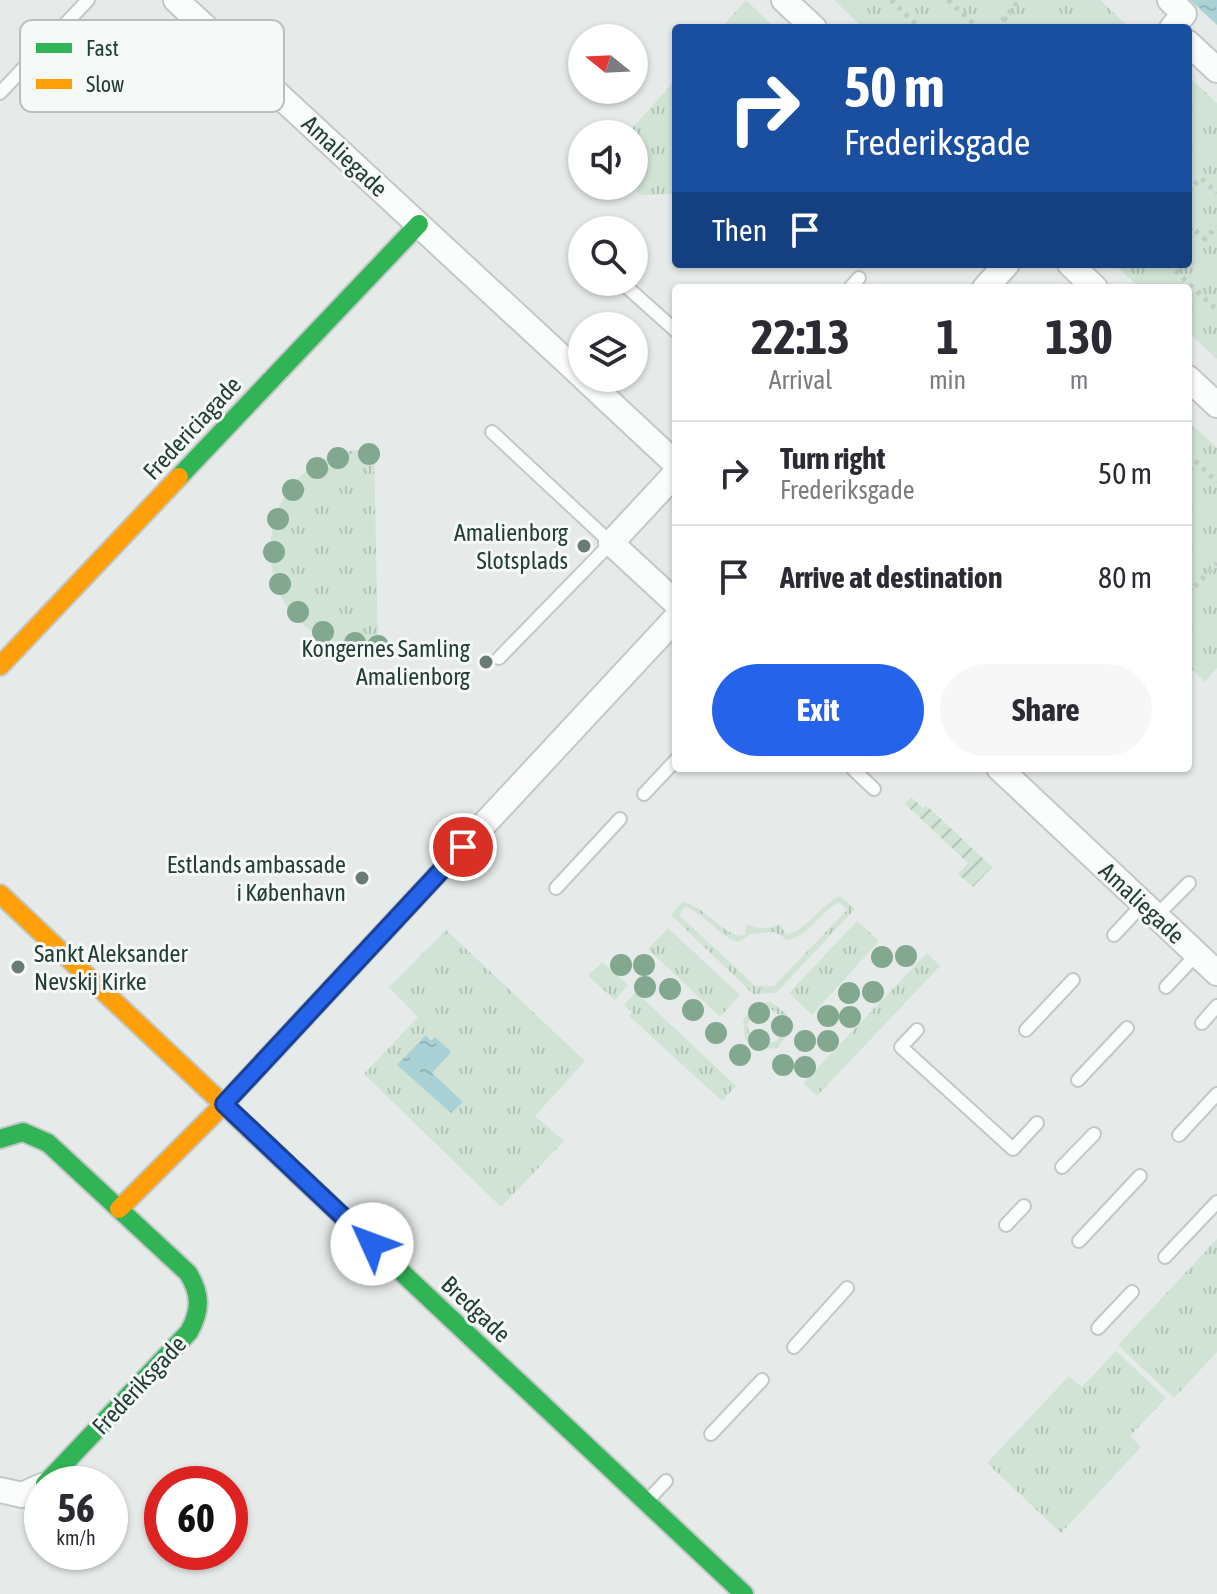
<!DOCTYPE html>
<meta charset="utf-8">
<style>
body{margin:0;font-family:"Asap Condensed",sans-serif;background:#f7f7f7;color:#2b2b33;height:100vh;display:flex;flex-direction:column;font-size:30px;white-space:nowrap}
*{box-sizing:border-box;margin:0}
p{font-size:26px;color:#7c7c81}
.icon{flex:none;width:44px;height:44px;fill:none;stroke:currentColor;stroke-width:2;stroke-linecap:round;stroke-linejoin:round}
.map{position:relative;flex:1;overflow:hidden}
.sheet{position:absolute;left:672px;top:284px;width:520px;height:488px;display:flex;flex-direction:column;background:#fff;border-radius:8px;box-shadow:0 2px 6px #0004}
.sheet>*{flex:none}
.top-card{position:absolute;left:672px;top:24px;width:520px;height:244px;border-radius:8px;box-shadow:0 2px 6px #0004;background:#1a4fa0;color:#fff;overflow:hidden}
.needle{width:52px;rotate:288deg}
.buttons{position:absolute;left:568px;top:24px;display:grid;gap:16px}
.buttons a{display:grid;place-items:center;width:80px;height:80px;border-radius:50%;background:#fff;box-shadow:0 2px 6px #0004;font-size:40px}
.speed{position:absolute;left:24px;top:1466px;display:flex;gap:16px;font-size:40px;font-weight:700;text-align:center}
.speed>*{display:grid;place-content:center;width:104px;height:104px;border-radius:50%;background:#fff;box-shadow:0 2px 6px #0004;line-height:1}
.speed small{font-size:20px;font-weight:400}
.speed .limit{border:12px solid #d22;background:#fff;color:#111}
.pin{position:absolute;display:grid;place-items:center;width:68px;height:68px;color:#fff;margin:-34px;border:4px solid #fff;border-radius:50%;box-shadow:0 2px 8px #0007}
.me{position:absolute;width:88px;margin:-44px;rotate:313deg;stroke-linejoin:round;filter:drop-shadow(0 0 6px #0008)}
.turn{display:flex;align-items:center;gap:28px;height:168px;padding:0 40px;font-size:36px}
.turn .icon{width:104px;height:104px;stroke-width:2.5}
.turn b{display:block;font-size:56px;line-height:68px}
.then{display:flex;align-items:center;height:76px;padding:0 40px;background:#0003;gap:16px;font-size:30px}
.eta{display:flex;justify-content:space-evenly;align-items:center;height:136px;text-align:center}
.eta b{font-size:48px;font-weight:700;line-height:56px}
.primary-button{display:flex;gap:16px;margin-top:auto;padding:16px 40px}
.primary-button a{flex:1;height:92px;border-radius:48px;background:#2563eb;color:#fff;font-size:32px;font-weight:700;line-height:92px;text-align:center}
.primary-button a+a{background:#f7f7f7;color:#2b2b33}
ul{padding:0;list-style:none}
li{display:flex;align-items:center;gap:24px;height:104px;padding:0 40px;border-top:2px solid #e1e1e2}
li div{flex:1}
li b{display:block;font-size:30px}
li em{font-style:normal}
.map>svg:first-child{display:block}
.grass{fill:url(#grass-tufts);fill-rule:evenodd}
.garden{fill:url(#garden-furrows)}
.water{fill:url(#water-ripples)}
.lines{fill:none;stroke-linecap:round;stroke-linejoin:round}
.lane-casing{stroke:#c3c8c6;stroke-width:16}
.street-casing{stroke:#c3c8c6;stroke-width:28}
.fast-casing{stroke:#c2c8c6;stroke-width:22}
.slow-casing{stroke:#c2c8c6;stroke-width:22}
.path{stroke:#c2cbc7;stroke-width:5;stroke-dasharray:4 6;stroke-linecap:butt}
.lane{stroke:#fbfcfc;stroke-width:12}
.street{stroke:#fbfcfc;stroke-width:24}
.fast{stroke:#30b455;stroke-width:18}
.slow{stroke:#ff9f0a;stroke-width:18}
.tree{fill:#82a990}
.route-casing{stroke:#184099;stroke-width:20}
.route{stroke:#2563eb;stroke-width:14}
.poi-dot{fill:#687b75;stroke:#f5f9f7;stroke-width:3}
.labels{text-anchor:middle;dominant-baseline:central;stroke-width:6;stroke-linejoin:round;paint-order:stroke}
.street-label{font-size:24px;fill:#243e36;stroke:#f5f9f7}
.poi-label{font-size:24px;fill:#243e36;stroke:#f5f9f7;text-anchor:end}
.key{fill:#f5f9f7;stroke:#b6c1bd;stroke-width:2}
.key-label{font-size:22px;fill:#243e36}
</style>
<div class="map">
<svg width="1217" height="1594" viewBox="0 0 1217 1594">
<defs>
<pattern id="grass-tufts" width="24" height="20" patternUnits="userSpaceOnUse" patternTransform="scale(2)"><rect width="24" height="20" fill="#d0e3d5"/><path d="M3 7l-1-3M5 7V3M7 7l1-3M15 17l-1-3M17 17v-4M19 17l1-3" fill="none" stroke="#b2c4b7"/></pattern>
<pattern id="garden-furrows" width="10" height="10" patternUnits="userSpaceOnUse" patternTransform="scale(2)"><rect width="10" height="10" fill="#d0e3d5"/><path d="M-1 1l2-2M0 10L10 0M9 11l2-2" fill="none" stroke="#b2c4b7"/></pattern>
<pattern id="water-ripples" width="26" height="14" patternUnits="userSpaceOnUse" patternTransform="scale(2)"><rect width="26" height="14" fill="#a9d2d7"/><path d="M2 4q2-2 4 0t4 0M15 11q2-2 4 0t4 0" fill="none" stroke="#91b5b9"/></pattern>
</defs>
<rect width="100%" height="100%" fill="#e6ebe9"/>
<path class="grass" d="M746,0L775,28H721Z
M834,0H1100L1130,28H863Z
M1188,76L1217,103V359L1188,332V288H1140L1114,264H1188Z
M676,79V194L640,195L631,186H634V134H627Z
M1188,421L1217,448V668L1205,682L1188,667Z
M374,449L378,646C364,646 349,647 335,642C246,614 251,482 337,454C349,450 362,450 374,449Z
M840,896L855,909L776,993L753,994L671,915L682,902C707,906 725,940 745,935L746,925C756,928 768,930 780,924L786,935C808,930 818,906 840,896ZM839,902L847,910L774,986H755L679,915L685,907C707,914 716,935 738,942L751,934L774,932L788,940C809,936 820,912 839,902Z
M857,921L879,941L812,1015L789,993Z
M668,928L740,995L720,1017L648,949Z
M446,930L585,1061L535,1116L564,1141L501,1207L364,1074L418,1017L389,987Z
M927,953L940,966L817,1096L803,1083Z
M602,962L628,985L615,1000L588,976Z
M636,992L736,1086L722,1101L629,1016L632,1012L624,1005Z
M771,1002L787,1014L789,1033L777,1048L758,1049L745,1039L743,1020L755,1004ZM770,1008L783,1019L784,1031L777,1041L760,1044L750,1036L747,1024L758,1010Z
M1217,1239V1352L1174,1398L1118,1345Z
M1116,1351L1166,1398L1130,1436L1141,1447L1061,1533L987,1463L1069,1376L1082,1387Z"/>
<path class="garden" d="M911,797L923,808L926,805L992,867L973,887L958,874L968,863L905,804Z"/>
<path class="water" d="M1190,0H1217V25Z
M426,1035L431,1041L435,1037L451,1052L432,1073L463,1102L451,1113L397,1065Z"/>
<g class="lines">
<defs>
<path id="lane" d="M0,93L88,0
M628,288L676,331
M850,288L859,278
M492,432L611,543L499,658
M852,768L874,789
M644,794L676,760
M556,888L620,819
M1156,916L1189,883
M1114,935L1143,904
M1166,987L1197,954
M1202,1023L1217,1006
M917,1030L901,1047L1013,1149L1037,1123
M1026,1030L1073,980
M1078,1080L1127,1028
M1179,1135L1217,1094
M1062,1167L1094,1134
M1006,1225L1024,1206
M1079,1241L1140,1176
M1165,1257L1217,1202
M1098,1328L1132,1292
M794,1347L847,1288
M711,1434L762,1380
M649,1499L666,1481"/>
<path id="street" d="M176,0L582,376
M784,0L814,28
M1170,0L1184,14L1172,28
M1188,43L1217,70
M1070,264L1095,288
M985,288L1007,264
M584,378L676,464
M1188,378L1217,405
M676,473L611,543L676,603
M999,768L1217,973
M463,847L676,618
M0,1490L22,1495L42,1486"/>
<path id="fast" d="M179,477L419,224
M0,1139L23,1132L48,1143L188,1273C201,1294 201,1310 189,1332L45,1484
M361,1234L744,1594"/>
<path id="slow" d="M0,666L179,477
M0,894L361,1234
M119,1209L224,1104L463,847"/>
</defs>
<use href="#lane" class="lane-casing"/>
<use href="#street" class="street-casing"/>
<use href="#fast" class="fast-casing"/>
<use href="#slow" class="slow-casing"/>
<path class="path" d="M891,0L920,28
M948,0L978,28
M1004,18L1014,28
M995,28L1016,5L1011,0
M1188,192L1201,178L1217,193
M1188,224L1205,239L1217,226
M1168,264L1217,310
M1188,454L1217,482
M1188,594L1217,563"/>
<use href="#lane" class="lane"/>
<use href="#street" class="street"/>
<use href="#fast" class="fast"/>
<use href="#slow" class="slow"/>
</g>
<g class="tree">
<circle cx="369" cy="454" r="11"/>
<circle cx="338" cy="458" r="11"/>
<circle cx="317" cy="468" r="11"/>
<circle cx="293" cy="490" r="11"/>
<circle cx="278" cy="519" r="11"/>
<circle cx="274" cy="552" r="11"/>
<circle cx="280" cy="584" r="11"/>
<circle cx="298" cy="612" r="11"/>
<circle cx="323" cy="632" r="11"/>
<circle cx="355" cy="643" r="11"/>
<circle cx="378" cy="646" r="11"/>
<circle cx="906" cy="956" r="11"/>
<circle cx="882" cy="957" r="11"/>
<circle cx="621" cy="965" r="11"/>
<circle cx="644" cy="965" r="11"/>
<circle cx="645" cy="987" r="11"/>
<circle cx="670" cy="989" r="11"/>
<circle cx="873" cy="992" r="11"/>
<circle cx="849" cy="993" r="11"/>
<circle cx="693" cy="1010" r="11"/>
<circle cx="759" cy="1013" r="11"/>
<circle cx="828" cy="1016" r="11"/>
<circle cx="850" cy="1017" r="11"/>
<circle cx="782" cy="1026" r="11"/>
<circle cx="716" cy="1033" r="11"/>
<circle cx="759" cy="1040" r="11"/>
<circle cx="805" cy="1041" r="11"/>
<circle cx="828" cy="1041" r="11"/>
<circle cx="740" cy="1055" r="11"/>
<circle cx="783" cy="1065" r="11"/>
<circle cx="805" cy="1067" r="11"/>
</g>
<g class="lines">
<defs>
<path id="route" d="M372,1244L224,1104L463,847"/>
</defs>
<use href="#route" class="route-casing"/>
<use href="#route" class="route"/>
</g>
<g class="poi-dot">
<circle cx="584" cy="546" r="8"/>
<circle cx="486" cy="662" r="8"/>
<circle cx="362" cy="878" r="8"/>
<circle cx="18" cy="967" r="8"/>
</g>
<g class="labels">
<g class="street-label">
<text transform="translate(345 156) rotate(43)">Amaliegade</text>
<text transform="translate(192 428) rotate(-47)">Fredericiagade</text>
<text transform="translate(1142 903) rotate(43)">Amaliegade</text>
<text transform="translate(476 1309) rotate(43)">Bredgade</text>
<text transform="translate(139 1385) rotate(-47)">Frederiksgade</text>
</g>
<g class="poi-label">
<text x="568" y="532">Amalienborg<tspan x="568" dy="28">Slotsplads</tspan></text>
<text x="470" y="648">Kongernes Samling<tspan x="470" dy="28">Amalienborg</tspan></text>
<text x="346" y="864">Estlands ambassade<tspan x="346" dy="28">i København</tspan></text>
<text x="34" y="953" text-anchor="start">Sankt Aleksander<tspan x="34" dy="28">Nevskij Kirke</tspan></text>
</g>
</g>
<rect x="20" y="20" width="264" height="92" rx="12" class="key"/>
<rect x="36" y="43" width="36" height="10" fill="#30b455"/>
<rect x="36" y="79" width="36" height="10" fill="#ff9f0a"/>
<g class="key-label">
<text x="86" y="56">Fast</text>
<text x="86" y="92">Slow</text>
</g>
</svg>
<div class="buttons">
<a><svg class="needle" viewBox="-14 -14 28 28"><path d="M0-13l5 13h-10z" fill="#e53935"/><path d="M0 13l5-13h-10z" fill="#7c7c81"/></svg></a>
<a><svg class="icon" aria-label="sound" viewBox="0 0 24 24"><path d="M4 9h4l5-4v14l-5-4H4zM17 9q2 3 0 6"/></svg></a>
<a><svg class="icon" aria-label="search" viewBox="0 0 24 24"><circle cx="10" cy="10" r="6"/><path d="M15 15l6 6"/></svg></a>
<a><svg class="icon" aria-label="layers" viewBox="0 0 24 24"><path d="M12 4l9 5-9 5-9-5zM3 14l9 5 9-5"/></svg></a>
</div>
<div class="speed"><div>56<small>km/h</small></div><div class="limit">60</div></div>
<div class="pin" style="left:463px;top:847px;background:#d93025"><svg class="icon" aria-label="arrive" viewBox="0 0 24 24"><path d="M6 21V4h12l-3 4 3 4H6"/></svg></div>
<svg class="me" style="left:372px;top:1244px" viewBox="-20 -20 40 40"><circle r="19" fill="#fff"/><path d="M0-13L10 11 0 6-10 11z" fill="#2563eb"/></svg>
<div class="top-card">
<div class="turn"><svg class="icon" aria-label="right" viewBox="0 0 24 24"><path d="M7 20v-9h11M14 6l5 5-5 5"/></svg><div><b>50 m</b>Frederiksgade</div></div>
<div class="then">Then<svg class="icon" aria-label="arrive" viewBox="0 0 24 24"><path d="M6 21V4h12l-3 4 3 4H6"/></svg></div>
</div>
<section class="sheet">
<div class="eta">
<div><b>22:13</b><p>Arrival</p></div>
<div><b>1</b><p>min</p></div>
<div><b>130</b><p>m</p></div>
</div>
<ul>
<li><svg class="icon" aria-label="right" viewBox="0 0 24 24"><path d="M7 20v-9h11M14 6l5 5-5 5"/></svg><div><b>Turn right</b><p>Frederiksgade</p></div><em>50 m</em></li>
<li><svg class="icon" aria-label="arrive" viewBox="0 0 24 24"><path d="M6 21V4h12l-3 4 3 4H6"/></svg><div><b>Arrive at destination</b></div><em>80 m</em></li>
</ul>
<div class="primary-button"><a>Exit</a><a>Share</a></div>
</section>
</div>
